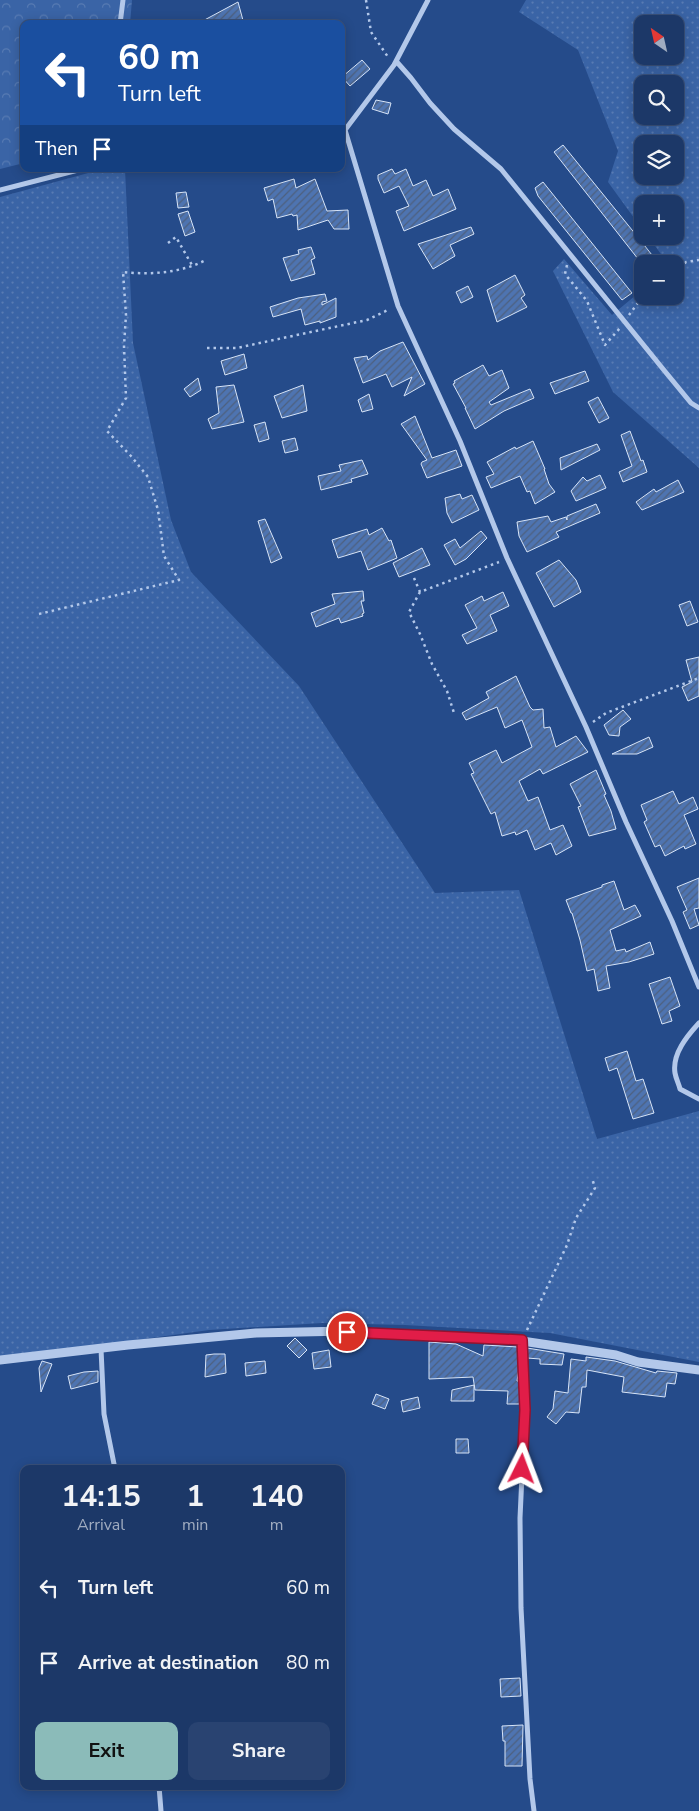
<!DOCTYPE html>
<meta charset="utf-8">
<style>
body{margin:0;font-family:"Nunito Sans",sans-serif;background:#294371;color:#f1f3f6;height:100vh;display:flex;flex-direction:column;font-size:19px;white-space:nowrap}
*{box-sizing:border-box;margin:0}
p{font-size:16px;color:#a0acc0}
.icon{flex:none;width:28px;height:28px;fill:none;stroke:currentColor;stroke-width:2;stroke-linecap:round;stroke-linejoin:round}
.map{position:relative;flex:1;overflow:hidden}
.details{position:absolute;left:20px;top:1465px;width:325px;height:325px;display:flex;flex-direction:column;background:#1c3868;border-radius:10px;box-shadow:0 2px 12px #0003,0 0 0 1px #3a527c}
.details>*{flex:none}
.hud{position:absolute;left:20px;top:20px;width:325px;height:152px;border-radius:10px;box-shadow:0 2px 12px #0003,0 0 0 1px #3a527c;background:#1a4fa0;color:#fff;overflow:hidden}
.needle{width:32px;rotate:326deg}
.controls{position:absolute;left:634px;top:15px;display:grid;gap:10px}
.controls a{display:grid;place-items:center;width:50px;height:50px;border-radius:10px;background:#1c3868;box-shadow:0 2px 12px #0003,0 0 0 1px #3a527c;font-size:25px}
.pin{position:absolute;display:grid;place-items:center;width:42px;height:42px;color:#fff;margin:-21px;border:2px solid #fff;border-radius:50%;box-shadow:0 1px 5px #0007}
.me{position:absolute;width:55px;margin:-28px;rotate:3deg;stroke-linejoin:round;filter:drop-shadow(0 0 4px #0008)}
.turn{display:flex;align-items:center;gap:18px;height:105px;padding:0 15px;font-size:22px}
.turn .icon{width:65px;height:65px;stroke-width:2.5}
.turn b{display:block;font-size:35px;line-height:42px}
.then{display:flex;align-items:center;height:48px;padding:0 15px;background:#0003;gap:10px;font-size:19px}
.eta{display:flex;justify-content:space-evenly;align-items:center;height:85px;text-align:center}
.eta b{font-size:30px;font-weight:700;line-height:35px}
.action{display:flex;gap:10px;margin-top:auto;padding:10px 15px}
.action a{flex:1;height:58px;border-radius:10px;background:#8bbbb9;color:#111;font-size:20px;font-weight:700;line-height:58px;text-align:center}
.action a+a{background:#294371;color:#f1f3f6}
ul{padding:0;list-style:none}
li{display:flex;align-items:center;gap:15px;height:75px;padding:0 15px}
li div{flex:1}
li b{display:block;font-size:19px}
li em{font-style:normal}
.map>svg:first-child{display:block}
.grass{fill:url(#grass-dots);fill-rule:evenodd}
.forest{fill:url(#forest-crowns)}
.building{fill:url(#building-hatch);stroke:#d7e4f7}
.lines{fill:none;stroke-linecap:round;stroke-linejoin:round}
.path{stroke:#b3c8ea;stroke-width:2.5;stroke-dasharray:2.5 4;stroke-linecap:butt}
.minor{stroke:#b3c8ea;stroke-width:5}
.tertiary{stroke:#b3c8ea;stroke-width:9}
.route-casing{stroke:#92132f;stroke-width:12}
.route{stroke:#e11d48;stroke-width:9}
</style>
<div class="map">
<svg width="699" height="1811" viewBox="0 0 699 1811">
<defs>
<pattern id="grass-dots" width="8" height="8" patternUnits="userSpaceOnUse" patternTransform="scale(1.25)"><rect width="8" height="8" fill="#3a64a6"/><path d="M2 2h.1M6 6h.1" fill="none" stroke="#587bb3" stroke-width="1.8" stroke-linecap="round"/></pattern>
<pattern id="forest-crowns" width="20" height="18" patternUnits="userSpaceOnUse" patternTransform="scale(1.25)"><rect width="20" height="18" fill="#3a64a6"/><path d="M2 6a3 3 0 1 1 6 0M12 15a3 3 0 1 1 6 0" fill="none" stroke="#587bb3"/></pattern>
<pattern id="building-hatch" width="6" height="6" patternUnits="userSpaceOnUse" patternTransform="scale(1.25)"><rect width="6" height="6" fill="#4e74b1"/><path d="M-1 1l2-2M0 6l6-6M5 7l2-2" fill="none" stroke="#4d607e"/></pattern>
</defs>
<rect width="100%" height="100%" fill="#254b8a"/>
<path class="grass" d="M526,0H699V468L613,392L553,271L564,259L612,315L642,290V296H675V264H668L648,236H675V204H642V229L608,182L618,151L578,50L519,12ZM642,24H675V56H642ZM642,84H675V116H642ZM642,144H675V176H642Z
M103,169H125L133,343L171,520L191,572L299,686L435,893L519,890L597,1139L699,1111V1362L550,1333L405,1325L322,1323L209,1330L0,1359V197Z"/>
<path class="forest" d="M0,0H132L130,24H24V163L0,169Z"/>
<path class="building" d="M238,2L244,24H197Z
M362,60L370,69L350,86L342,77Z
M376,100L391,103L388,114L372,109Z
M563,145L641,241L659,264H642L554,152Z
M392,169L395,174L406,169L413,186L426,180L433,196L448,189L456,209L404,231L396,211L409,206L399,186L384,193L378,179V175Z
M294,179L296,188L315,179L327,211L348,210L349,229H334L328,220L298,230L297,215L293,216L292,214L277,218L273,199L268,201L264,188Z
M543,182L632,293L622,300L538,196L535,188Z
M186,192L189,207L178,208L176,193Z
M188,211L195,232L185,236L178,214Z
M471,227L474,234L450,245L455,256L433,269L418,244Z
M311,247L315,258L311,260L315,274L291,281L283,258L299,254L298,250Z
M515,275L525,295L521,298L527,307L497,322L487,290Z
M468,286L473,297L461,303L456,292Z
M325,294L327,301L322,302V305L336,298V317L320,323V321L305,325L301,309L273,317L270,307L298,298Z
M403,342L425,384L404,396L412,377L392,387L386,374L363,383L354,358L367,356L368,360L380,351Z
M244,354L247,368L225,375L221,361Z
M483,365L489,376L502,370L509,388L489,402L491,405L530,389L534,398L504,411L475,429L465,408H466L453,384L455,383L454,381Z
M585,371L589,381L555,394L550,383Z
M198,378L201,390L190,397L184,389Z
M234,385L244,422L212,429L208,419L219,413L216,387Z
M303,385L307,411L282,418L274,396Z
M369,394L373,409L362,412L358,400Z
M598,397L609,418L599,423L588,402Z
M415,416L432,458L456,450L462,466L427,478L421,464L422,462L427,460L401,424Z
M265,422L269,439L259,442L254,425Z
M630,431L641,461L643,460L647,472L623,482L619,472L632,466L621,435Z
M295,438L298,450L285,453L282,441Z
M533,441L545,469H544L549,484L555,492L535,504L530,491L527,492L520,476L491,488L486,477L494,474L487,462L515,447L516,449Z
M597,444L600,450L561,470L560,458Z
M362,460L368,474L351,479L352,482L321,490L318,476L341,471L339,465Z
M600,475L606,488L576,501L571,491L583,477L587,481Z
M678,480L684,492L642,510L636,502L654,489L656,492Z
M460,494L462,499L472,495L479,510L452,523L447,513L445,498Z
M596,504L600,513L556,532L559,537L527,552L519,536L517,522L548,516L551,522L566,517L567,520V516Z
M265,519L282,558L271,563L258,521Z
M382,528L389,541L391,540L397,558L368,570L361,551L338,558L332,540L367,529L369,535Z
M481,531L487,538L466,559L455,565L444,545L455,539L460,548Z
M422,548L430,565L399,577L393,563Z
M559,560L576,580L581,592L554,607L536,573Z
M363,591L364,601H361L364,613L362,614L363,616L341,623L339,618L316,627L311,613L335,604L332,594Z
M503,592L509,606L490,615L497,631L467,644L462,635L477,628L465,605L482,596L484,601Z
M690,601L698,622L687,626L679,605Z
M699,657V696L688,701L682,687L692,682L686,660Z
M516,676L530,707L533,710L543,709L544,728L550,727L556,747L576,736L588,752L543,774L540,769L519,781L528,801L538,797L550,830L563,825L572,846L556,855L551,843L535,850L527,830L516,835L515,832L502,836L495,812L491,814L471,774L474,773L469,763L496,750L502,763L532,747L522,720L505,728L497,707L466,720L462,713L489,698L486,692Z
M623,710L631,719L620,727L619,736L609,735L604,725Z
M649,737L653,747L637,754H612Z
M596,770L606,794L604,795L611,811L616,829L589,836L578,807L581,806L570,784Z
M673,791L679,804L693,797L698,809L684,815L696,844L685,849L684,846L665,856L660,845L655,847L644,822L647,820L641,805Z
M699,878V908L694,909L699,925L690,929L683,912L687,910L677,887Z
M614,881L624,910L635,905L641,916L610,930L616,951L625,949L626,952L650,942L654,954L629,962L606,966L610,988L598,991L594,969L587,971L580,940L572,913H571L566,900L602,887V885Z
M670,977L680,1006L669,1011L672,1021L662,1024L649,984Z
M627,1051L636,1081L643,1079L654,1113L633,1119L617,1068L609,1071L605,1058Z
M295,1338L307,1350L299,1358L287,1346Z
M429,1342L456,1344L483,1356L484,1345L518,1347L519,1368L517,1381H519L520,1404H507L508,1391L475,1390L473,1377L429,1379Z
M527,1348L564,1354L562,1365L540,1364V1359L527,1358Z
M329,1350L331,1367L314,1369L312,1353Z
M214,1354H225L226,1373L205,1377L206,1355Z
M586,1357L615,1361L656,1373L657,1371L677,1373L675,1384L667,1383L665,1397L622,1392L624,1377L587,1370L586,1387H582L579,1413L566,1412L556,1424L547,1417L553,1409L555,1391L568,1393L571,1359L586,1361Z
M42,1361L52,1364L41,1392L39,1368Z
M265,1361L266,1373L246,1376L245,1363Z
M98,1371V1382L71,1389L68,1376L84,1372Z
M474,1385V1401H451L452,1390Z
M376,1394L389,1399L385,1409L372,1404Z
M418,1397L420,1408L403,1412L401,1401Z
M456,1439H468L469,1453H456Z
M520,1678L521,1696L501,1697L500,1679Z
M523,1725L522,1766H505V1741H503L502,1726Z"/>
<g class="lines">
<path class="path" d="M366,0L371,32L388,57
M168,243L176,237L193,267
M567,265L565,274L587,301L605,345L620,328
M675,272L686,262L699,260
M629,315L643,296
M207,348H237L269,341L367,320L390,309
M414,578L420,592L499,562
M420,592L409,612L420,634L432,664L447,691L454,713
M39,614L179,580L164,556L158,510L148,477L131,456L107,431L126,398L124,346L126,315L123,272C151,275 179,273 204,261
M593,722L606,713L699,678
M527,1330L567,1245L576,1218L595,1188L592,1178"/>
<path class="minor" d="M428,0L394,65L345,130L398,306L460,441L507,558L586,727L626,822L672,921L699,987
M120,24L123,0
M396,61L411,78L430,103L454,129L501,169L663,369L691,403L699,408
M0,190L82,169
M699,1023C687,1036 672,1054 675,1073C676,1079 679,1084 680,1089L699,1099
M522,1341L525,1410L520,1518L521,1608L530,1779L534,1811
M101,1349L104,1414L115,1469
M159,1786L161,1811"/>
<path class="tertiary" d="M0,1360L128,1345L256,1333L347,1331L522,1341L616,1355L638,1362L699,1370"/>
</g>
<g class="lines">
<defs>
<path id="route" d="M347,1332L522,1340L525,1410L522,1469"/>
</defs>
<use href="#route" class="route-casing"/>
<use href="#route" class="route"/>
</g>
</svg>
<div class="controls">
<a><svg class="needle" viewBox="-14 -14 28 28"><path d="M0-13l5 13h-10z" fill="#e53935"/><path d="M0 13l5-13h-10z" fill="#a0acc0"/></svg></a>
<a><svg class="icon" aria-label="search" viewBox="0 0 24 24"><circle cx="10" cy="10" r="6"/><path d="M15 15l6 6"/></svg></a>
<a><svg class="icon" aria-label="layers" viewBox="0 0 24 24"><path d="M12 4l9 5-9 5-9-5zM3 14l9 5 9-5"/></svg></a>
<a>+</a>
<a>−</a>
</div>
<div class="pin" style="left:347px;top:1332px;background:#d93025"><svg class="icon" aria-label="arrive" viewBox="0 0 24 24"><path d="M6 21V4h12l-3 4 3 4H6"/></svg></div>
<svg class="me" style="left:522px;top:1469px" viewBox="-20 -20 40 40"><path d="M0-17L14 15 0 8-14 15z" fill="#e11d48" stroke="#fff" stroke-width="4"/></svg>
<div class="hud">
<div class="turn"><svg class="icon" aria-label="left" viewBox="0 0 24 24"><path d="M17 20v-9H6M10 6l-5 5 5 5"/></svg><div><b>60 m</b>Turn left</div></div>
<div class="then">Then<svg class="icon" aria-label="arrive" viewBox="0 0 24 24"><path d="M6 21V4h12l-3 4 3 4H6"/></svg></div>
</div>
<section class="details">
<div class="eta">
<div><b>14:15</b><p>Arrival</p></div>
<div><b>1</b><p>min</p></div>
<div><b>140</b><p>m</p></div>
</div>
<ul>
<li><svg class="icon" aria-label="left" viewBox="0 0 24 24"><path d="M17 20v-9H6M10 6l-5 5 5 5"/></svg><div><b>Turn left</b></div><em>60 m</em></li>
<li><svg class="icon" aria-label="arrive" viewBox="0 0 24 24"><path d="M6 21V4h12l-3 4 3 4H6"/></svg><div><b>Arrive at destination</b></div><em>80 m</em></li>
</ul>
<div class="action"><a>Exit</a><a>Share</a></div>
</section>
</div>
